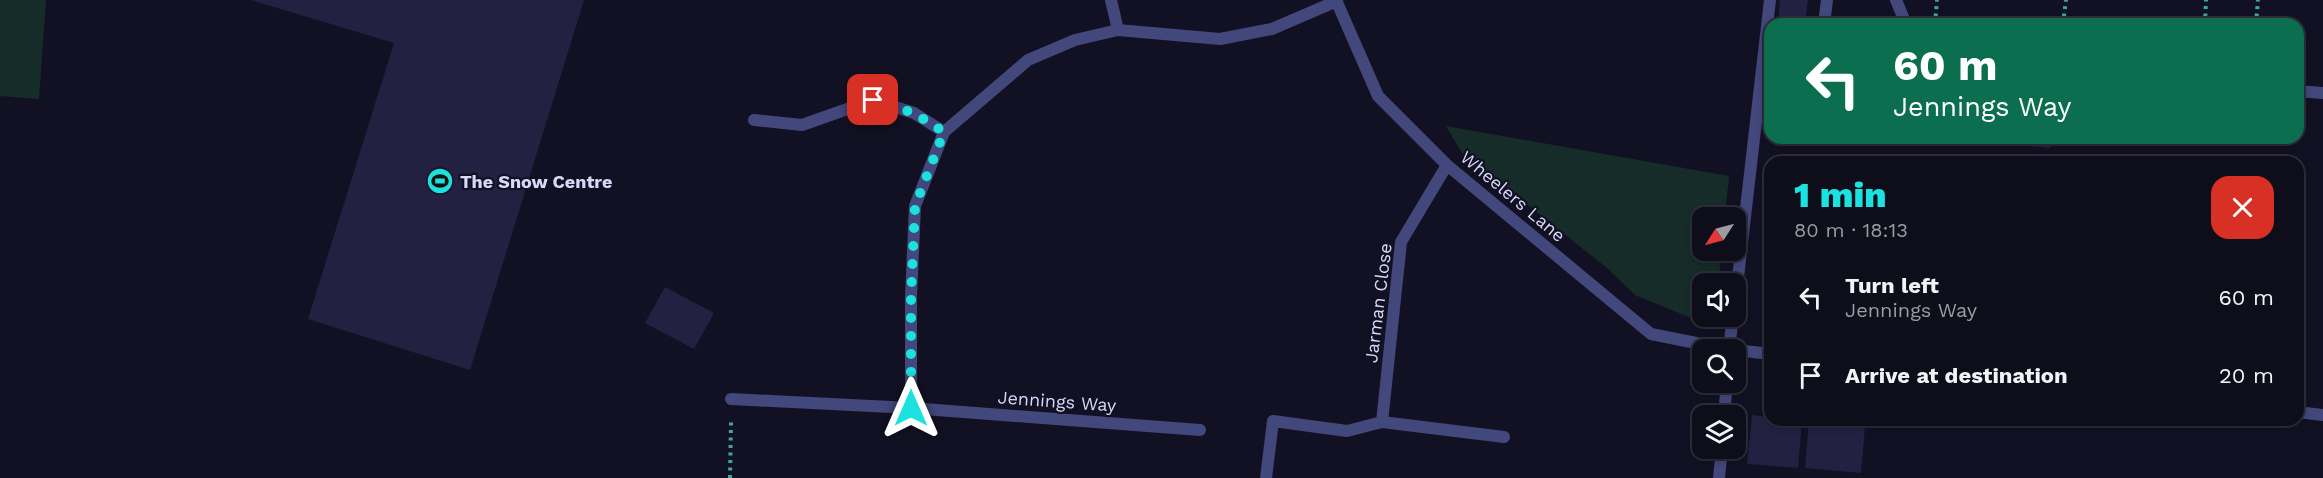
<!DOCTYPE html>
<meta charset="utf-8">
<style>
body{margin:0;font-family:"Work Sans",sans-serif;background:#171623;color:#f1f3f6;height:100vh;display:flex;flex-direction:column;font-size:22px;white-space:nowrap}
*{box-sizing:border-box;margin:0}
p{font-size:20px;color:#9b9ca2}
.icon{flex:none;width:33px;height:33px;fill:none;stroke:currentColor;stroke-width:2;stroke-linecap:round;stroke-linejoin:round}
.map{position:relative;flex:1;overflow:hidden}
.panel{position:absolute;left:1764px;top:156px;width:540px;height:270px;display:flex;flex-direction:column;background:#0e0d1a;border-radius:18px;box-shadow:0 3px 9px #0003,0 0 0 2px #2e2d39}
.panel>*{flex:none}
.top-card{position:absolute;left:1764px;top:18px;width:540px;height:126px;border-radius:18px;box-shadow:0 3px 9px #0003,0 0 0 2px #2e2d39;background:#0b6e4f;color:#fff;overflow:hidden}
.needle{width:39px;rotate:234deg}
.buttons{position:absolute;left:1692px;top:207px;display:grid;gap:12px}
.buttons a{display:grid;place-items:center;width:54px;height:54px;border-radius:12px;background:#0e0d1a;box-shadow:0 3px 9px #0003,0 0 0 2px #2e2d39;font-size:30px}
.pin{position:absolute;display:grid;place-items:center;width:51px;height:51px;color:#fff;margin:-26px;border-radius:12px;box-shadow:0 3px 9px #0006}
.me{position:absolute;width:66px;margin:-33px;rotate:0deg;stroke-linejoin:round;filter:drop-shadow(0 0 4px #0008)}
.turn{display:flex;align-items:center;gap:21px;height:126px;padding:0 30px;font-size:27px}
.turn .icon{width:78px;height:78px;stroke-width:2.5}
.turn b{display:block;font-size:42px;line-height:51px}
.round{display:grid;place-items:center;flex:none;width:63px;height:63px;border-radius:18px;background:#171623}
.overview{display:flex;align-items:center;justify-content:space-between;height:102px;padding:0 30px}
h1{font-size:36px;font-weight:800;line-height:45px;color:#1ce2df}
ul{padding:0;list-style:none}
li{display:flex;align-items:center;gap:18px;height:78px;padding:0 30px}
li div{flex:1}
li b{display:block;font-size:22px}
li em{font-style:normal}
.map>svg:first-child{display:block}
.green{fill:#152c29}
.building{fill:#232042}
.lines{fill:none;stroke-linecap:round;stroke-linejoin:round}
.path{stroke:#3ea896;stroke-width:4;stroke-dasharray:3 4.5;stroke-linecap:butt}
.service{stroke:#42477c;stroke-width:12}
.minor{stroke:#42477c;stroke-width:12}
.route{stroke:#1ce2df;stroke-width:10;stroke-dasharray:0 18}
.labels{text-anchor:middle;dominant-baseline:central;stroke-width:4.5;stroke-linejoin:round;paint-order:stroke}
.poi-label{font-size:18px;font-weight:bold;fill:#d8d8fa;stroke:#121123;text-anchor:start}
.street-label{font-size:18px;fill:#d8d8fa;stroke:#121123}
</style>
<div class="map">
<svg width="2323" height="478" viewBox="0 0 2323 478">
<rect width="100%" height="100%" fill="#121123"/>
<path class="green" d="M0,0H46L39,99L0,96Z
M1446,126L1729,176L1725,217L1702,218V250L1722,251L1718,283L1702,284V316L1715,317L1713,327L1635,295L1607,268L1529,206L1469,165Z"/>
<path class="building" d="M251,0H584L470,370L308,319L394,43Z
M1780,0H1808L1805,24H1778Z
M2013,138H2051L2050,148L2013,144Z
M665,287L714,313L694,349L645,323Z
M1752,415L1770,417V420H1802L1798,468L1747,464Z
M1809,421L1865,427L1861,473L1805,468Z"/>
<g class="lines">
<path class="path" d="M1935,24L1937,0
M2063,24L2066,0
M2205,24L2206,0
M2256,24L2258,0
M730,478L731,422"/>
<path class="service" d="M1824,24L1827,0
M1736,295L1770,0
M1729,349L1733,316"/>
<path class="minor" d="M1111,0L1118,30
M1336,0L1378,96L1447,165L1651,334L1731,350
M1896,0L1906,24
M2298,91L2323,93
M754,120L802,125L873,100L914,113L944,132
M1447,165L1401,242L1382,422L1504,437
M1736,350L1770,354
M731,399L911,408L1200,430
M911,408V297L915,206L944,132L1028,60L1075,40L1118,30L1220,39L1272,29L1337,1
M2298,412L2323,415
M1724,416L1727,382
M1266,478L1273,421L1347,431L1382,422
M1719,478L1722,448"/>
</g>
<g class="lines">
<path class="route" d="M873,100L914,113L944,132L915,206L911,297V408"/>
</g>
<defs>
<symbol id="stadium-disc" viewBox="-11 -11 22 22"><circle r="9.5" fill="#1ce2df" stroke="#121123"/><path d="M0-5a6.5 5 0 1 0 0 10a6.5 5 0 1 0 0-10ZM-3.5-1.8h7v3.6h-7Z" fill="#111"/></symbol>
</defs>
<g fill-rule="evenodd">
<use href="#stadium-disc" x="425" y="166" width="30" height="30"/>
</g>
<g class="labels">
<g class="poi-label">
<text x="460" y="181">The Snow Centre</text>
</g>
<g class="street-label">
<text transform="translate(1513 196) rotate(40)">Wheelers Lane</text>
<text transform="translate(1378 303) rotate(-83)">Jarman Close</text>
<text transform="translate(1057 401) rotate(4)">Jennings Way</text>
</g>
</g>
</svg>
<div class="buttons">
<a><svg class="needle" viewBox="-14 -14 28 28"><path d="M0-13l5 13h-10z" fill="#e53935"/><path d="M0 13l5-13h-10z" fill="#9b9ca2"/></svg></a>
<a><svg class="icon" aria-label="sound" viewBox="0 0 24 24"><path d="M4 9h4l5-4v14l-5-4H4zM17 9q2 3 0 6"/></svg></a>
<a><svg class="icon" aria-label="search" viewBox="0 0 24 24"><circle cx="10" cy="10" r="6"/><path d="M15 15l6 6"/></svg></a>
<a><svg class="icon" aria-label="layers" viewBox="0 0 24 24"><path d="M12 4l9 5-9 5-9-5zM3 14l9 5 9-5"/></svg></a>
</div>
<div class="pin" style="left:873px;top:100px;background:#d93025"><svg class="icon" aria-label="arrive" viewBox="0 0 24 24"><path d="M6 21V4h12l-3 4 3 4H6"/></svg></div>
<svg class="me" style="left:911px;top:408px" viewBox="-20 -20 40 40"><path d="M0-17L14 15 0 8-14 15z" fill="#1ce2df" stroke="#fff" stroke-width="4"/></svg>
<div class="top-card">
<div class="turn"><svg class="icon" aria-label="left" viewBox="0 0 24 24"><path d="M17 20v-9H6M10 6l-5 5 5 5"/></svg><div><b>60 m</b>Jennings Way</div></div>
</div>
<section class="panel">
<div class="overview"><div><h1>1 min</h1><p>80 m · 18:13</p></div><a class="round" style="background:#d93025;color:#fff"><svg class="icon" aria-label="close" viewBox="0 0 24 24"><path d="M6 6l12 12M18 6L6 18"/></svg></a></div>
<ul>
<li><svg class="icon" aria-label="left" viewBox="0 0 24 24"><path d="M17 20v-9H6M10 6l-5 5 5 5"/></svg><div><b>Turn left</b><p>Jennings Way</p></div><em>60 m</em></li>
<li><svg class="icon" aria-label="arrive" viewBox="0 0 24 24"><path d="M6 21V4h12l-3 4 3 4H6"/></svg><div><b>Arrive at destination</b></div><em>20 m</em></li>
</ul>
</section>
</div>
